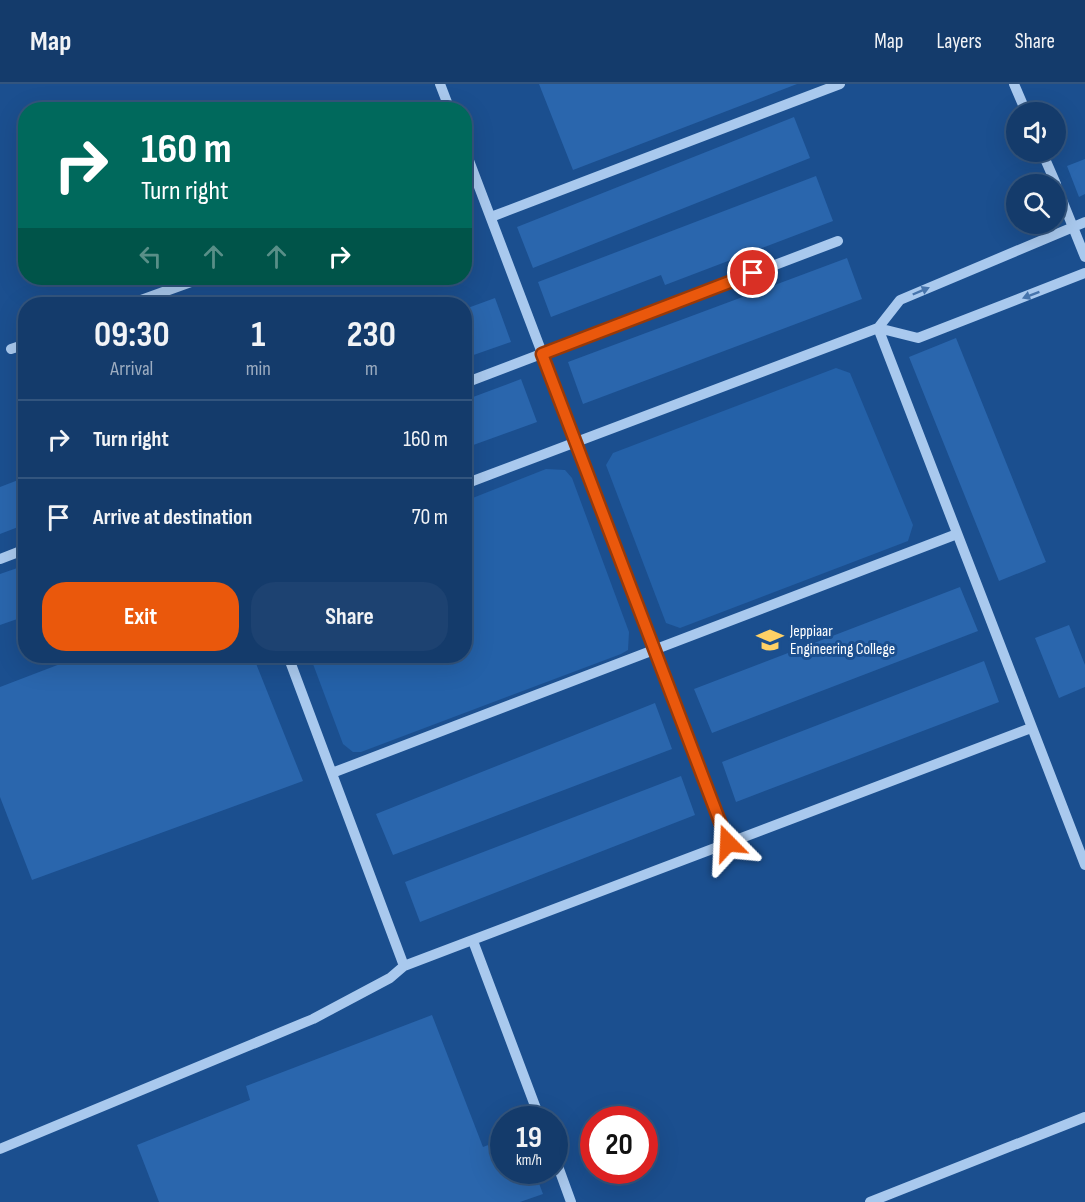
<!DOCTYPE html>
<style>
body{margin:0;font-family:"Sofia Sans Condensed",sans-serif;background:#1d4271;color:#f1f3f6;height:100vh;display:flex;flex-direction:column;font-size:22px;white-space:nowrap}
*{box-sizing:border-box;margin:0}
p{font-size:20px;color:#9dadc1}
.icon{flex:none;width:33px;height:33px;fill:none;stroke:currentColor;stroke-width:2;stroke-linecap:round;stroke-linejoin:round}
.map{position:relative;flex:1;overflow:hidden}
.side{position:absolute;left:18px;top:213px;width:454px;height:366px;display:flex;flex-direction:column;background:#143b6b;border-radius:24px;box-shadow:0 6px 24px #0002,0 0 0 2px #33557e}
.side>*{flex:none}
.guide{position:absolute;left:18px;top:18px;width:454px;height:183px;border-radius:24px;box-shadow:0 6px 24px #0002,0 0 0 2px #33557e;background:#00695c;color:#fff;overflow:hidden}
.fabs{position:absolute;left:1006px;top:18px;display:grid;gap:12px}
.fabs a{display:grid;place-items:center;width:60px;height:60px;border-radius:50%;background:#143b6b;box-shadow:0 6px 24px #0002,0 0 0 2px #33557e;font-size:30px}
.speed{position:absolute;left:490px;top:1022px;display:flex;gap:12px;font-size:30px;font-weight:700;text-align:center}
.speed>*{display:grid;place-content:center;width:78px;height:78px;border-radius:50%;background:#143b6b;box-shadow:0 6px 24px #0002,0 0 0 2px #33557e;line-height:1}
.speed small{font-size:15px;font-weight:400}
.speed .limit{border:9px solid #d22;background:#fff;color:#111}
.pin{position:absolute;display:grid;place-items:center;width:51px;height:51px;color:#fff;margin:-26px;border:3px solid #fff;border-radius:50%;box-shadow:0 2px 6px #0007}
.me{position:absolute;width:66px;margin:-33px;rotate:339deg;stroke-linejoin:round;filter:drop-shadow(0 0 4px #0008)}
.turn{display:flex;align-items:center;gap:21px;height:126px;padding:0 24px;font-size:27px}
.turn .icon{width:78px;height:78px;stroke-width:2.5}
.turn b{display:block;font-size:42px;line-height:51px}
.lanes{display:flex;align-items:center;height:57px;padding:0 24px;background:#0003;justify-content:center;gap:30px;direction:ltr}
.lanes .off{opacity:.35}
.eta{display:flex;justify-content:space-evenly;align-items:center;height:102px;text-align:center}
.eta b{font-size:36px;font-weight:700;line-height:42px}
.action{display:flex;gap:12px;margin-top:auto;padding:12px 24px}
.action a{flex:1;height:69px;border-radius:24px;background:#ea580c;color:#fff;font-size:24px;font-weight:700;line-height:69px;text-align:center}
.action a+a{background:#1d4271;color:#f1f3f6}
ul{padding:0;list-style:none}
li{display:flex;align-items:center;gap:18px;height:78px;padding:0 24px;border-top:2px solid #33557e}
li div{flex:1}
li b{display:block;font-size:22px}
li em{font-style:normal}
header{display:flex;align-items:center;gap:36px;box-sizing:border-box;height:84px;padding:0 30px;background:#143b6b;border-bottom:2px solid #33557e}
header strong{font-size:28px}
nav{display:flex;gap:33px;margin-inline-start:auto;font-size:21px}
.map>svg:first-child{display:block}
.green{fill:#2461a8}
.building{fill:#2a66ad}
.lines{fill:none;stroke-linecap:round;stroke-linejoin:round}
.minor{stroke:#a9c9ee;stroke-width:10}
.oneway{fill:#4674ac}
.route-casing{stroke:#983908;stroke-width:15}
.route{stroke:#ea580c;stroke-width:10}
.labels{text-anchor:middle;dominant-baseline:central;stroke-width:6;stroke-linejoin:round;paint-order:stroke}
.poi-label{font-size:16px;fill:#fff;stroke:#1b4f8f;text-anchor:start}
</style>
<header>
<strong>Map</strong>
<nav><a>Map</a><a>Layers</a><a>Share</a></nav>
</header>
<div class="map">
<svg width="1085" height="1118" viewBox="0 0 1085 1118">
<rect width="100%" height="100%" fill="#1b4f8f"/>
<path class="green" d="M836,284L850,289L913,441L908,457L680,544L666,539L606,381L613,369Z
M546,385L565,386L572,394L629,548L628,566L621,570L361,668H353L343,660L310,572H465V417Z"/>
<path class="building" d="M539,0H797L573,86Z
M794,33L810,74L533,184L517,143Z
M1085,75V110L1079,113L1067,82Z
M816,92L833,137L665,201L661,191L551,233L538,198Z
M847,174L862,215L583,320L568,278Z
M495,214L511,258L465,274V225Z
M956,254L1046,478L999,497L909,273Z
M521,295L537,338L465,364V316Z
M26,393V440L0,450V403Z
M26,481V532L0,541V490Z
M960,503L978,547L712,649L694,605Z
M1069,541L1085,581V603L1059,614L1035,554Z
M81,572H253L303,697L32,796L0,713V603Z
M984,577L999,618L736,718L722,678Z
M655,619L672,665L393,771L376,730Z
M681,692L695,731L420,838L405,798Z
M432,931L483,1063L504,1055V1086H534L543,1110L520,1118H159L137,1061L250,1016L246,1002Z"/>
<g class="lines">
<path class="minor" d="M440,0L450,26
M1014,0L1026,28
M465,66L728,759
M1042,68L1056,100
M1056,101L1085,173
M491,133L840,0
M130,220L202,194
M878,244L1085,781
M878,244L918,254L1085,189
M11,265L26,260
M465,299L838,157
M465,400L878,244L900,216L1085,138
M0,475L26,465
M288,572L404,882
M332,689L957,450
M473,857L540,1035
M0,1065L313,935L390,894L404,882L1031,644
M555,1074L571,1118
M870,1118L1085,1033"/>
</g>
<defs><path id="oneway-solid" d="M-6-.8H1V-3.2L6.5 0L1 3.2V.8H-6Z" transform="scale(1.5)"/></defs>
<g class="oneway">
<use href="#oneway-solid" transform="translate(921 207) rotate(-23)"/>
<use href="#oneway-solid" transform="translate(1031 211) rotate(159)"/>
</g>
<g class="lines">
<defs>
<path id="route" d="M728,759L542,270L753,189"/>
</defs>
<use href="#route" class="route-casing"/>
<use href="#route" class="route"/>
</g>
<defs>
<symbol id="university-bare" viewBox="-9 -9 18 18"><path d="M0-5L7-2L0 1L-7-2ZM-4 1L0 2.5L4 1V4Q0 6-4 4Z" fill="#ffd166" stroke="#1b4f8f" stroke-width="2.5" paint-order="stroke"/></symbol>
</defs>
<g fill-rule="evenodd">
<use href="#university-bare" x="751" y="537" width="38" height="38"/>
</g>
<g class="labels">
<g class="poi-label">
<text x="790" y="547">Jeppiaar<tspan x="790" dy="18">Engineering College</tspan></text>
</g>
</g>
</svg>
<div class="fabs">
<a><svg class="icon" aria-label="sound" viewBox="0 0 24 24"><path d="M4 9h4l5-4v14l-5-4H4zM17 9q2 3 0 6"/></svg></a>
<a><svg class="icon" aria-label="search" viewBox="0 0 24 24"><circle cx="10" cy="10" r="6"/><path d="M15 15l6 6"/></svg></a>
</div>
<div class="speed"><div>19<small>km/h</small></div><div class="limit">20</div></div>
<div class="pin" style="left:753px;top:189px;background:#d93025"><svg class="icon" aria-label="arrive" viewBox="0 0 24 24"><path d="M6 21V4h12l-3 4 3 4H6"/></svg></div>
<svg class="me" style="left:728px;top:759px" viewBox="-20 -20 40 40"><path d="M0-17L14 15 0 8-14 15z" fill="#ea580c" stroke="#fff" stroke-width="4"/></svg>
<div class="guide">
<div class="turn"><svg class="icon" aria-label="right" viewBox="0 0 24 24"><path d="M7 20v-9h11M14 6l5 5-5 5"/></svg><div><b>160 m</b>Turn right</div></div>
<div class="lanes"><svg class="icon off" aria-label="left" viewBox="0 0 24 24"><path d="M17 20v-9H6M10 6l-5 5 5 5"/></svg><svg class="icon off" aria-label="ahead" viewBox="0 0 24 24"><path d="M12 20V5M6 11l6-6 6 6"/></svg><svg class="icon off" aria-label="ahead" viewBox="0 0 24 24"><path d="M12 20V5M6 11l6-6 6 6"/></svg><svg class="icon" aria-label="right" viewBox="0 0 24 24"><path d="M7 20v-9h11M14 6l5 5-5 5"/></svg></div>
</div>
<section class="side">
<div class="eta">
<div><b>09:30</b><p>Arrival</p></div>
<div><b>1</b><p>min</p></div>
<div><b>230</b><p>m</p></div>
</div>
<ul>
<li><svg class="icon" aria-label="right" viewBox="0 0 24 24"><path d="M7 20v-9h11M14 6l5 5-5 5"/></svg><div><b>Turn right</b></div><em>160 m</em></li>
<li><svg class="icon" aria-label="arrive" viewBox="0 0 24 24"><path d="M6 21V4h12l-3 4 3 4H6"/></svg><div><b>Arrive at destination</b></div><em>70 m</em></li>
</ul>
<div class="action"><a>Exit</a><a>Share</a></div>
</section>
</div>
